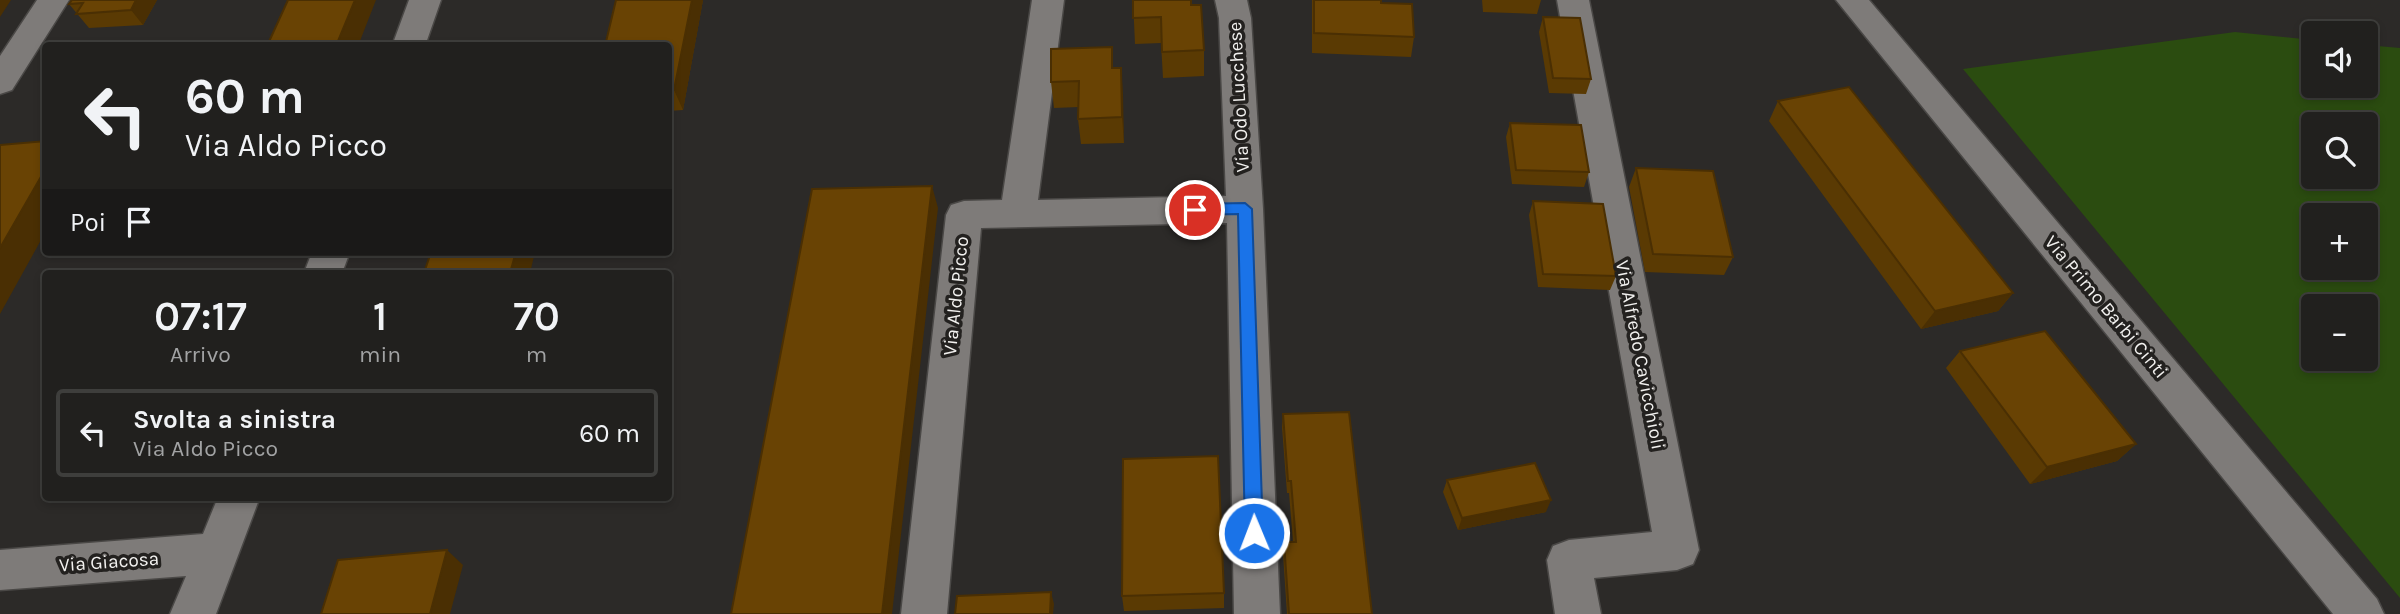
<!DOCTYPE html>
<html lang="it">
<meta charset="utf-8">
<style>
body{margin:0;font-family:Karla,sans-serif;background:#2d2d2b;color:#f1f3f6;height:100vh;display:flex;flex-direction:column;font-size:26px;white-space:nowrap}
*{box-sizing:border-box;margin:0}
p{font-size:23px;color:#a2a3a4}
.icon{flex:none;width:38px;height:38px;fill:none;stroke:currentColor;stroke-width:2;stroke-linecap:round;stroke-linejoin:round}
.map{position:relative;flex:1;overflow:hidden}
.side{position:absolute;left:42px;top:270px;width:630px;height:231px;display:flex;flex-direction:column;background:#21201e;border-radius:7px;box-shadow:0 4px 10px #0003,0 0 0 2px #3e3e3c}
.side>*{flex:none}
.guide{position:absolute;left:42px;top:42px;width:630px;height:214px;border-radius:7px;box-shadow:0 4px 10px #0003,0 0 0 2px #3e3e3c;background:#21201e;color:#f1f3f6;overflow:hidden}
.tools{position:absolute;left:2301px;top:21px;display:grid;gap:14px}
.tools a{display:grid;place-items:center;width:77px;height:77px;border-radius:7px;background:#21201e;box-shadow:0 4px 10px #0003,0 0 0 2px #3e3e3c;font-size:35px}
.pin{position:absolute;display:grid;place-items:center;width:60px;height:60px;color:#fff;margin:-30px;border:4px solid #fff;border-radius:50%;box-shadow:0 2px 7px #0007}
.me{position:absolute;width:77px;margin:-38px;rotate:359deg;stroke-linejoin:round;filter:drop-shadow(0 0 5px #0008)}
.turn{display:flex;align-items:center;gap:24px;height:147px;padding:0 28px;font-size:32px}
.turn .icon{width:91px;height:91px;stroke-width:2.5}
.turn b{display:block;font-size:49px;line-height:60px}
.then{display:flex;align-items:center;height:66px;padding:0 28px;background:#0003;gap:14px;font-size:26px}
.eta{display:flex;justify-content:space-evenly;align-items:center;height:119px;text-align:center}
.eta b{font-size:42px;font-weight:600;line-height:49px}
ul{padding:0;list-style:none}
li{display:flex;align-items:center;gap:21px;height:88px;margin:0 14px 10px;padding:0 14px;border:4px solid #3e3e3c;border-radius:7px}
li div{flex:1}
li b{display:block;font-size:26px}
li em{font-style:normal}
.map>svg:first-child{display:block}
.green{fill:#2b4c10;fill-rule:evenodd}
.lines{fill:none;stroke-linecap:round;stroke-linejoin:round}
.minor-casing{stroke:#4a4846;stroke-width:3}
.minor{fill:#7e7b79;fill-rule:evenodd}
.wall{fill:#5a3a03}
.shaded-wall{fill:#4a2f03}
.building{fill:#694304;stroke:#4a2f03;stroke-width:2}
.route{fill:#1a73e8;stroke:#114b97;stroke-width:2}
.labels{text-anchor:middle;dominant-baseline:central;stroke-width:7;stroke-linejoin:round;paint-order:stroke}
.street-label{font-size:19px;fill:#f2f1ef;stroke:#23211f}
</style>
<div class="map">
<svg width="2400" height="614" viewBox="0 0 2400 614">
<rect width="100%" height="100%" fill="#2c2a28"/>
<path class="green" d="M2235,32L2313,40L2314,86H2366V45L2400,48V598L1963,69ZM2314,124H2366V177H2314ZM2314,215H2366V268H2314ZM2314,306H2366V359H2314Z"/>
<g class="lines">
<defs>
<path id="minor" d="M37,0H69L12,90L0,94V56Z
M409,0H441L425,46H392Z
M1032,0H1064L1038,200L1226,196L1219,18L1215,0H1247L1251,18L1263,209L1280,614H1234L1227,223L981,228L947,614H901L946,215L951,205L964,201L1002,200Z
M1557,0H1589L1699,550L1693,564L1677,570L1594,578L1601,614H1555L1547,560L1553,546L1569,540L1652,532Z
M1836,0H1869L2377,599L2384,614H2333Z
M312,252H350L342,273H304Z
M218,497H260L216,614H170L186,576L0,590V550L203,534Z"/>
</defs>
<use href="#minor" class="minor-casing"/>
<use href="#minor" class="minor"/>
</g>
<path class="wall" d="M157,0L143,25L89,28L69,4Z
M703,0L683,110L668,111V46Z
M1133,0L1191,5L1204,50V76L1163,78L1161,43L1135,44Z
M1312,0H1381V3L1414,37L1411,57L1312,53Z
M1482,0H1541L1537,14L1483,12Z
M1543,17L1591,79L1586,94L1549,93L1539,32Z
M1113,68H1121L1124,143L1081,144L1078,119L1079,107L1054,108L1051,82Z
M1778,101L2013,293L1998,311L1921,329L1769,121Z
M1510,123L1589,172L1584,187L1512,184L1506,137Z
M1636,168L1733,257L1724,275L1645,272L1629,187Z
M1533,201L1616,276L1610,290L1538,287L1529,215Z
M1960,351L2136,444L2117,461L2030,484L1946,368Z
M1283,414L1372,614H1287L1283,554L1284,542H1293L1289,493H1287L1282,427Z
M1447,480L1546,512L1458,530L1443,492Z
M1224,593V608L1124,611L1122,596Z"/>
<path class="shaded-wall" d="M0,0H11L0,17Z
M136,0H157L143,25L131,10Z
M355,0H376L358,46H336Z
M692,0H703L683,110L674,90Z
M1121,68L1123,94L1124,143L1122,117Z
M46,168V231L0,314V248Z
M932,186L938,208L892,614H882Z
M516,252H535L530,273H510Z
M2013,293L1998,311L1921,329L1935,311Z
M2136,444L2117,461L2030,484L2047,467Z
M1551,500L1546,512L1458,530L1462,518Z
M447,550L463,565L450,614H430Z
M1051,592L1054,604L1053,614H1050Z"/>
<path class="building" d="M72,0H136L131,10L76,14L83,3L69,4Z
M288,0H355L336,46H267Z
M616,0H692L674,90L668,91V46H605Z
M1133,0H1191V5H1201L1204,50L1162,52L1161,17L1133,18Z
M1314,0H1381V3L1412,4L1414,37L1314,33Z
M1543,17L1580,18L1591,79L1553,78Z
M1112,47V68H1121L1122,117L1078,119L1079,81L1051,82V49Z
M1849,87L2013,293L1935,311L1778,101Z
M1510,123L1581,125L1589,172L1516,170Z
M46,141V168L0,248V145Z
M1636,168L1713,171L1733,257L1653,254Z
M932,186L882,614H731L812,189Z
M1533,201L1603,204L1616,276L1543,274Z
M431,252H516L510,273H424Z
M2045,331L2136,444L2047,467L1960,351Z
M1349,412L1372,614H1289L1284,542H1296L1291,481H1288L1283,414Z
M1218,456L1224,593L1122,596L1123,459Z
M1535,463L1551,500L1462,518L1447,480Z
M447,550L430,614H321L338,560Z
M1051,592L1050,614H955L957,596Z"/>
<path class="route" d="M1245,203L1252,209L1263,533L1261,539L1254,541L1248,539L1245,533L1238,214L1195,215L1187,210L1195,204Z"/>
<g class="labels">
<g class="street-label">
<text transform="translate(1239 97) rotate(-93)">Via Odo Lucchese</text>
<text transform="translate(956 296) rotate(-84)">Via Aldo Picco</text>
<text transform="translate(2106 307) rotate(50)">Via Primo Barbi Cinti</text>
<text transform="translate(1640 355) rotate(79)">Via Alfredo Cavicchioli</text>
<text transform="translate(109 562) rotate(-4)">Via Giacosa</text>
</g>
</g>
</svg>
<div class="tools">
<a><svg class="icon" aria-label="sound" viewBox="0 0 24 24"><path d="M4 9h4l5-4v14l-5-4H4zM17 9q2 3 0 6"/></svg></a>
<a><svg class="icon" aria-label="search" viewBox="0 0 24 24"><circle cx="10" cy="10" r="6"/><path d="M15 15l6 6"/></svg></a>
<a>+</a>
<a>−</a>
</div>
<div class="pin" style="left:1195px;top:210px;background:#d93025"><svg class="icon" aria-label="arrive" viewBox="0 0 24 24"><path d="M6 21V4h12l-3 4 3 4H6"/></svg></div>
<svg class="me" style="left:1254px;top:533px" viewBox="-20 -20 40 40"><circle r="17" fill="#1a73e8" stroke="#fff" stroke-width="3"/><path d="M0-11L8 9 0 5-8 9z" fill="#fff"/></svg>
<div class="guide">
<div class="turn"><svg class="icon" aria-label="left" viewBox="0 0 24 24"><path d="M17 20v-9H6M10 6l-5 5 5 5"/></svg><div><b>60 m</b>Via Aldo Picco</div></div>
<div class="then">Poi<svg class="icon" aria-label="arrive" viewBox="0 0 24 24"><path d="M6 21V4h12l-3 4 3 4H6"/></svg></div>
</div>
<section class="side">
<div class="eta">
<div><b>07:17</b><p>Arrivo</p></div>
<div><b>1</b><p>min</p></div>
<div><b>70</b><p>m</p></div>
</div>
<ul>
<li><svg class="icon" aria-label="left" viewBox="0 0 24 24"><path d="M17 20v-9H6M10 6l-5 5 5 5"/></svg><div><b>Svolta a sinistra</b><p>Via Aldo Picco</p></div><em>60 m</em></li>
</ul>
</section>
</div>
